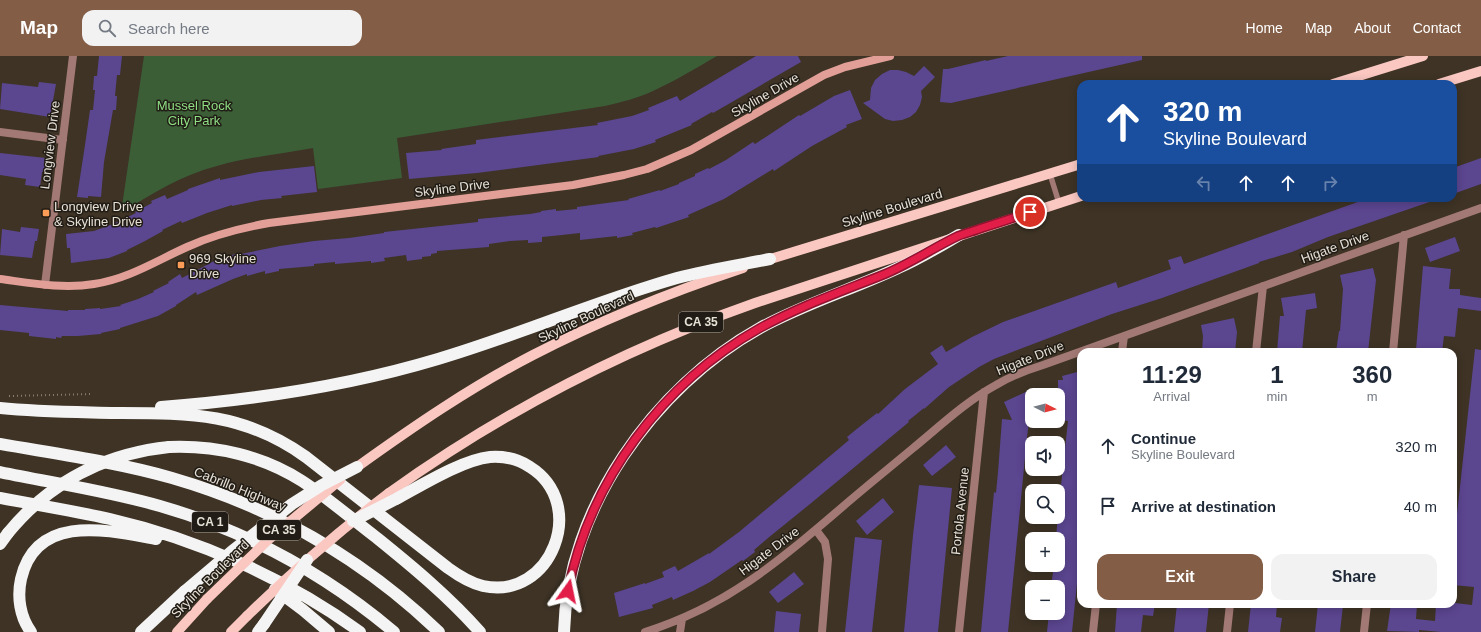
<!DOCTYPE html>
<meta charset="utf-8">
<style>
body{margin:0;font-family:Helvetica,sans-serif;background:#f2f2f3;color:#1f2937;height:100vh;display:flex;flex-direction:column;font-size:15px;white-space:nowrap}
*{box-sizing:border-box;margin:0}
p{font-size:13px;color:#747a83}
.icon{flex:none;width:22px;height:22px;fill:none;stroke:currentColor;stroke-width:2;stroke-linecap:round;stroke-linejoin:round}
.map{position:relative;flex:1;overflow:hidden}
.side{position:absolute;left:1077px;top:292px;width:380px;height:260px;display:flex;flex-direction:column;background:#fff;border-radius:12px;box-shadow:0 2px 10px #0003}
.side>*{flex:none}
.top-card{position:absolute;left:1077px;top:24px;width:380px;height:122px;border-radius:12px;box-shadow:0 2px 10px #0003;background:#1a4fa0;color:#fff;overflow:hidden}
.needle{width:26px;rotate:96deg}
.controls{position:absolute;left:1025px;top:332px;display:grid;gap:8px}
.controls a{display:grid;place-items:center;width:40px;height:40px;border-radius:8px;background:#fff;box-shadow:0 2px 10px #0003;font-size:20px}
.pin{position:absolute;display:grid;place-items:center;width:34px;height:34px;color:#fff;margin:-17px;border:2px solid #fff;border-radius:50%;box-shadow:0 1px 4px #0007}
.me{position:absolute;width:44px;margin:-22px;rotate:12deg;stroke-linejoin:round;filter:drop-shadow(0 0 3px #0008)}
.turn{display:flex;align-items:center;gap:14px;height:84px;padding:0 20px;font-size:18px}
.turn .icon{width:52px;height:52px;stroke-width:2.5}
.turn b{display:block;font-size:28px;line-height:34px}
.lanes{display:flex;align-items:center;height:38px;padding:0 20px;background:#0003;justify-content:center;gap:20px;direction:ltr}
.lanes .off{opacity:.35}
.eta{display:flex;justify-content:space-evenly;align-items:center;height:68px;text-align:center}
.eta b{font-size:24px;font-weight:700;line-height:28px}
.primary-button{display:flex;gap:8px;margin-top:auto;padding:8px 20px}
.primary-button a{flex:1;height:46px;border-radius:12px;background:#835d45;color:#fff;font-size:16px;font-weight:700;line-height:46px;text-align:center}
.primary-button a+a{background:#f2f2f3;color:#1f2937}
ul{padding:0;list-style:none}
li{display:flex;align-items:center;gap:12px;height:60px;padding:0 20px}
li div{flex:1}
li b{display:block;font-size:15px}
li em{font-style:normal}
header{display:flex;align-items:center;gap:24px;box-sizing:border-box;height:56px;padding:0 20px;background:#835d45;color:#fff}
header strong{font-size:19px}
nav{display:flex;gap:22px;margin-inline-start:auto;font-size:14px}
.search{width:280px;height:36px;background:#f2f2f3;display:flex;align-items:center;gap:10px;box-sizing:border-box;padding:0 14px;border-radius:12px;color:#747a83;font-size:15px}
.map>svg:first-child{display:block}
.green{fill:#3b5e37}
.building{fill:#5b4690}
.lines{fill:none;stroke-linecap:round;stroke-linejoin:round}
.path{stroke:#857c70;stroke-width:2;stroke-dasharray:1 3;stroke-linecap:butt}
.lane{stroke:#a37975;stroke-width:5.5}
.street{stroke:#a37975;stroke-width:8}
.secondary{stroke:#e19f98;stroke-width:8}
.primary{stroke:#fac7c1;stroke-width:10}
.highway{stroke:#f4f4f4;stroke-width:12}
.primary-bridge{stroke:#fac7c1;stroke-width:10}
.highway-bridge{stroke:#f4f4f4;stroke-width:12}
.route-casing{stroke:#92132f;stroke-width:10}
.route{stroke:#e11d48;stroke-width:7}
.poi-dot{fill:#fd9c56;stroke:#211c15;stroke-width:1.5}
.labels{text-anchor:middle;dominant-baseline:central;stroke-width:3;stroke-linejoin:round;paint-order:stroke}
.shield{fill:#211c15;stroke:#aba59c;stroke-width:1}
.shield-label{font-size:12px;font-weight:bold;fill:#e6e0d6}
.street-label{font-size:13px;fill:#e6e0d6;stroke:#211c15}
.park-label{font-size:13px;fill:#8edf84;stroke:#211c15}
.poi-label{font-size:13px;fill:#e6e0d6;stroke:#211c15;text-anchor:start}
</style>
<header>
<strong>Map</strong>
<div class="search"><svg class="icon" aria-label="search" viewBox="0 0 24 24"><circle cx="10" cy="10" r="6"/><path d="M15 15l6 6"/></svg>Search here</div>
<nav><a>Home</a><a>Map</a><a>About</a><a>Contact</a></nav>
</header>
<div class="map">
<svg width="1481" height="576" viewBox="0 0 1481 576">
<rect width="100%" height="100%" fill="#3e3325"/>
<path class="green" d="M144,0H717C696,12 675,25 653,35C638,42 622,46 605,50L397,82L402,122L318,133L313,92C281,98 248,101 217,110C182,119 151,138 121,157Z"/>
<path class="building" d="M99,0H122L120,19H117L115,40H117L116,54H113L104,106L101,141L88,140V142L77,141L85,89L90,54H93L95,34H93L94,20H97Z
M756,0H798L801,6L713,57L712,56L691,68L692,69L655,84L656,86L634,93L598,100L599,101L477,117L409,123L406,97L442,94L441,93L476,88V84L598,69L597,67L632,60L649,54L648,52L677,40L680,45Z
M1008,0H1142V4L951,47L940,46L943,13H948L986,4V5Z
M924,10L935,21L921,35L922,41L920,49L916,56L910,61L902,64L893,65L885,63L863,47L870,44L871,32L875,24L882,18L890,14H898L906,16L914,20Z
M39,26L56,28L50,61L0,53L2,27L38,31Z
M850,34L862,63L846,69L847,71L812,90L774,115L773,113L724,143L688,159L689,161L656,172L655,171L632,177L633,179L617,182V180L580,184V177L562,179L542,181V186L528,187V184L510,185L489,188V191L437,195V197L431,198V200L422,201V203L407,205L406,199L384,202L385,205L371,207V205L335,208V206L314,208V210L279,213V215L265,218V215L247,220V218L233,223L197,239L196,236L176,249V250L158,260L120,272V273L101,277V278L78,280H62L61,282L56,281V283L29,280V277L0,274V249L68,255V254H85V253L100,252V253L121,250L120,249L138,243L154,236L153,235L169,227L168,226L180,218L182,222L214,205L235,198L236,199L280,190L314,185L349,182L384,177V176L478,166V163L530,158L541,156V155L556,153V155L577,153V151L629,144L628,143L660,134V135L679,128V127L695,120V118L708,112L709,113L726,104L753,86L755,88L799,59L800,60L834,40Z
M0,97L46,102L44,116H42L40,131L25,129L26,123L0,119Z
M1481,102V128L1453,138V112Z
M314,110L317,136L281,140L282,142L261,144L232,150V149L207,157L182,167L181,165L162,174L163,175L145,185L127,194V195L109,202L71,207L70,192H67L66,178L94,175L113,168L136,157L135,156L152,147L151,145L165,139L167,143L188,134V133L220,122V124L259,116Z
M1369,142H1438V143L1328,181L1292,196L1259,206V207L1162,242L1112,258L994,303L979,311L949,331L924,353V352L908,365L909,366L810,448L768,482L754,494L755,496L743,505L742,504L710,526L693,535L673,544L672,541L652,549L653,552L619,561L614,537L645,527V528L664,521L662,516L675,510L678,515L709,497V498L739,476L836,395L849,384L847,381L858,372L877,357L878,358L905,333L938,308L930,297L942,289L946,296L972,281L1003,266L1116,226L1118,232L1171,213L1168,204L1181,200L1184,208Z
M21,171L39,173L37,185H35L32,202L0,199L2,173L20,176Z
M1455,181L1460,195L1430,206L1425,192Z
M1423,210L1451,213L1449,233H1460V239L1481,242V255L1458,252L1455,281L1444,280L1442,296L1416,294Z
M1373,212L1376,224L1368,296H1336L1339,275H1340L1343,233L1340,219Z
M1315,237L1317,252L1306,254L1302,296H1277L1280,260H1284L1281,242Z
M1234,262L1237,276L1235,296H1202L1203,280L1201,269Z
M1475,293L1481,294V576H1441L1419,574V576L1387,575L1391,548H1417L1416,563L1435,565L1436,548L1455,547L1472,549L1474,531L1453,529V495Z
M1081,315V488L1072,576H1047L1049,557H1058V531H1051L1054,509H1058V483H1056L1058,457L1068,365L1058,364L1059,347H1058V324H1063L1062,320Z
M1032,333V357L1030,358L1027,381L1008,576H981L994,436L996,437L998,416L1002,363L1012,364L1004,346Z
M946,389L956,401L932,420L923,409Z
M919,429L952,432L938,576H904L913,479Z
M883,442L894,456L867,479L856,465Z
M855,481L882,484L872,576H845Z
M794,516L804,528L778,547L769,536Z
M1117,548H1155L1153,560L1143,559L1141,576H1115Z
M1177,548H1209L1206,576H1174Z
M1251,548H1277L1276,561L1282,562L1280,576H1248Z
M1318,548L1343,549L1340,576H1315Z
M776,555L801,558L799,576H774Z"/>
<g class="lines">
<path class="path" d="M9,340L93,338"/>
<path class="lane" d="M1050,118L1059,147"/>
<path class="street" d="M0,76L63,84
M45,229L73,0
M1122,296L1124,280
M1256,296L1263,230
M1393,296L1404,179
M816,474L825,486L828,503L822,576
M645,576C725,551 777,507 840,453C863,433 888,413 912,393C939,371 965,346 996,329C1011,320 1027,314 1043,309L1481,152
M680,576L682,563
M959,576L984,336
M1093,576L1096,548
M1227,576L1230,548
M1364,576L1367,548"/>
<path class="secondary" d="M0,223C31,227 63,233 94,228C128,223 156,205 187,191C213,179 241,172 269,167L573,129L624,119L647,113L691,94L824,19L845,11L890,0"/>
<path class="primary" d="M1333,28L1423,0
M1439,28L1481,15
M764,205L1081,108
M357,411C414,370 471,331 533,299C601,264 671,236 743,212
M389,437C502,356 624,293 755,247L1081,140
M177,576L207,543
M231,576L247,560"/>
<path class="highway" d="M161,351C254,344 348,330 438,303C519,279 596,245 677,222C707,214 739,209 770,203
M0,352C38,356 77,356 115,357C189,357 243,356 306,401L448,512C459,520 470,527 483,530C551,545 589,448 530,411C518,403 504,400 490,401C462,404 422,429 396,443
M0,388C57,398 116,406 172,422C272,451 363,503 439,576
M169,391C216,389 263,400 302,425C328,442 352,463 377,482C413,511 449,541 480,576
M0,416C53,427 108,435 160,450C247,475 325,518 394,576
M0,442C37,449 74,455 110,463C197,483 288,523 360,576
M0,488L8,477
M275,533L303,554L329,576
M31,576C20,561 17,541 21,523C36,457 107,474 156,483
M141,576L185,535
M258,576L264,568
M564,576C567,453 654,331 760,272C804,248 853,233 898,212C919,203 939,191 959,179"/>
<path class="primary-bridge" d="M207,543L268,484L340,424
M247,560C292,516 339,475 389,437"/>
<path class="highway-bridge" d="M353,465L396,443
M8,477C50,426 103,398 169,391
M185,535L231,496L292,448L322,429L357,411
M264,568L307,504"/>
</g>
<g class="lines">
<defs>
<path id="route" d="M568,535C589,426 662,327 760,272C800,250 843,235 885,218C911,207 933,192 958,180C966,177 974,175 982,172C998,167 1014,162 1030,156"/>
</defs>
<use href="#route" class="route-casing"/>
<use href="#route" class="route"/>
</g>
<g class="poi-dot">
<rect x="42" y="153" width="8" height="8" rx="2"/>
<rect x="177" y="205" width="8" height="8" rx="2"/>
</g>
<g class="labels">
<g class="shield">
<rect x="679" y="256" width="44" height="20" rx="3"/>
<rect x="192" y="456" width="36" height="20" rx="3"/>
<rect x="257" y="464" width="44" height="20" rx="3"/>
</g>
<g class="shield-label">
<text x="701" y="266">CA 35</text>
<text x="210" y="466">CA 1</text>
<text x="279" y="474">CA 35</text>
</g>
<g class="street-label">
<text transform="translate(765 39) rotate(-30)">Skyline Drive</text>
<text transform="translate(50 89) rotate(-83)">Longview Drive</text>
<text transform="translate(452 132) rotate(-7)">Skyline Drive</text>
<text transform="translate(892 152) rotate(-17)">Skyline Boulevard</text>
<text transform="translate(1335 191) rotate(-20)">Higate Drive</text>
<text transform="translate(586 261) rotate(-25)">Skyline Boulevard</text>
<text transform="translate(1030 302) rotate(-22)">Higate Drive</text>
<text transform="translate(240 433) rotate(22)">Cabrillo Highway</text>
<text transform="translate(960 455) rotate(-84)">Portola Avenue</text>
<text transform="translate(769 495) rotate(-37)">Higate Drive</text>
<text transform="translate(210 523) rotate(-45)">Skyline Boulevard</text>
</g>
<g class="park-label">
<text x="194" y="49">Mussel Rock<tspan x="194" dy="15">City Park</tspan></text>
</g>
<g class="poi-label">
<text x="54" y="150">Longview Drive<tspan x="54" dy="15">&amp; Skyline Drive</tspan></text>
<text x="189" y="202">969 Skyline<tspan x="189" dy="15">Drive</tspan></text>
</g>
</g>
</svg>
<div class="controls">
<a><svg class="needle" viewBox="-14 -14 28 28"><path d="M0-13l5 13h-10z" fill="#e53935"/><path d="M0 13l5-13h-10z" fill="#747a83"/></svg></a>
<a><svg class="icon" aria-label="sound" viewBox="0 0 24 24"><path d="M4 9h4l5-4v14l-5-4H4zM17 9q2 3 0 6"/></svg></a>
<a><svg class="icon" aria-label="search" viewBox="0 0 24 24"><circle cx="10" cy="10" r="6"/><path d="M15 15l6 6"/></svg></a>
<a>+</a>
<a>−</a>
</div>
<div class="pin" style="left:1030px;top:156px;background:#d93025"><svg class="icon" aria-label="arrive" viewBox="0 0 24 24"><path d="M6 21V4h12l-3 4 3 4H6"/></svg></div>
<svg class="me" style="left:568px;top:535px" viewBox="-20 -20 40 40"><path d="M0-17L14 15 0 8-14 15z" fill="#e11d48" stroke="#fff" stroke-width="4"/></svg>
<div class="top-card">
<div class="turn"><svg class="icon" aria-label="ahead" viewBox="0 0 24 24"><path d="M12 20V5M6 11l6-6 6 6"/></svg><div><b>320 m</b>Skyline Boulevard</div></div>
<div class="lanes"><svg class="icon off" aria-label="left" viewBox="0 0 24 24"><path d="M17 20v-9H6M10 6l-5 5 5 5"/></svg><svg class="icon" aria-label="ahead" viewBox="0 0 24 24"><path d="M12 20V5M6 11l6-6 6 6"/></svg><svg class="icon" aria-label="ahead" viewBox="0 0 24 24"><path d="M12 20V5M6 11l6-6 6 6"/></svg><svg class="icon off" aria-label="right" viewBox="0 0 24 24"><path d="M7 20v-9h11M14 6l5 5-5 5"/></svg></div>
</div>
<section class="side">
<div class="eta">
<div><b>11:29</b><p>Arrival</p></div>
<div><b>1</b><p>min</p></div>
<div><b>360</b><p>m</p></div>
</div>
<ul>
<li><svg class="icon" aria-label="ahead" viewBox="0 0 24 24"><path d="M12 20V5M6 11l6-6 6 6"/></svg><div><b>Continue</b><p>Skyline Boulevard</p></div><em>320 m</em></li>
<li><svg class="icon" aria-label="arrive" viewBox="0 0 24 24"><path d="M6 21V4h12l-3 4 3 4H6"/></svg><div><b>Arrive at destination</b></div><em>40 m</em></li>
</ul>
<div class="primary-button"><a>Exit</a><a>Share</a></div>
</section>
</div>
